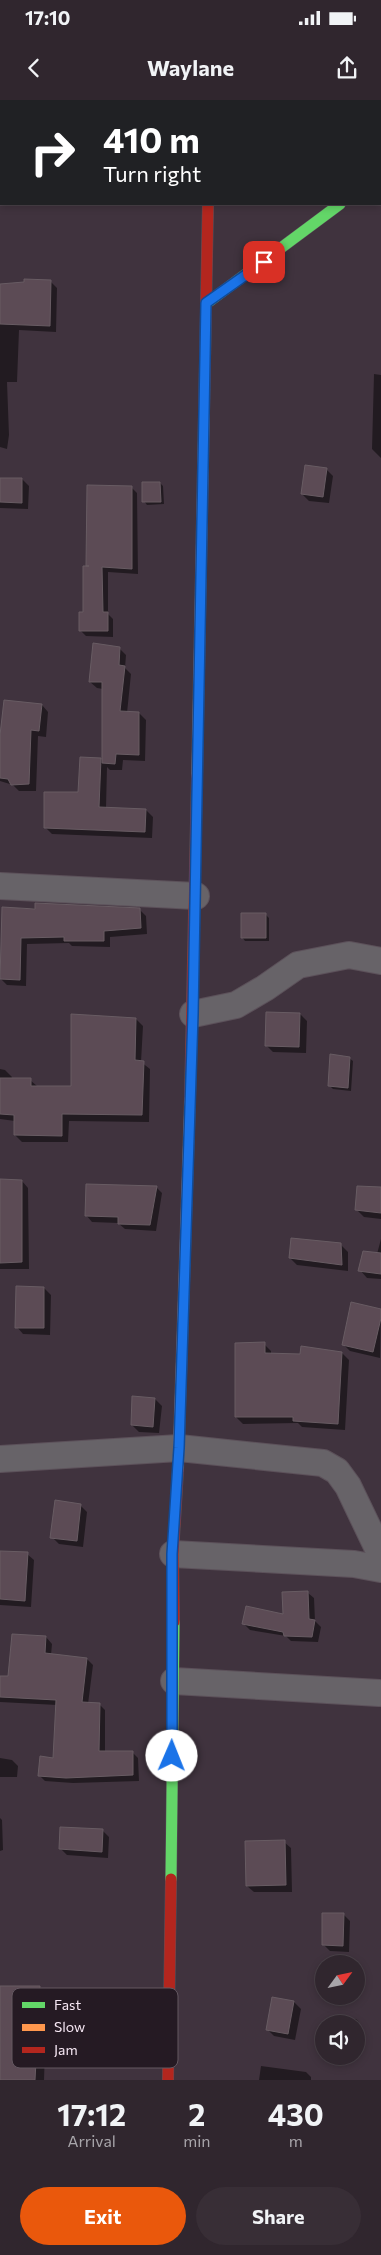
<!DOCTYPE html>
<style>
body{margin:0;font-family:Commissioner,sans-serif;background:#382e36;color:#f1f3f6;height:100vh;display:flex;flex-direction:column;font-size:19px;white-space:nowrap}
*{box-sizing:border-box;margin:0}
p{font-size:16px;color:#a8a5aa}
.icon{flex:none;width:28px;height:28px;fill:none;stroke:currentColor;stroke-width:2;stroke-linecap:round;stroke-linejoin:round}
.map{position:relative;height:1980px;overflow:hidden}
.panel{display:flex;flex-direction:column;background:#30262e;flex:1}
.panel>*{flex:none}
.hud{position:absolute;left:0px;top:0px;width:381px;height:105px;box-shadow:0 2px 8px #0003,0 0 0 1px #4b434a;background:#202124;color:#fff;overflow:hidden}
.needle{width:32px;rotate:57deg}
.buttons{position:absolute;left:315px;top:1855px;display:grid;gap:10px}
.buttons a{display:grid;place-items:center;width:50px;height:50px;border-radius:50%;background:#30262e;box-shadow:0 2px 8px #0003,0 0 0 1px #4b434a;font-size:25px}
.pin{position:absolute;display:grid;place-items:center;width:42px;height:42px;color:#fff;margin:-21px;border-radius:10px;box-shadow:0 2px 8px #0006}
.me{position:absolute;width:55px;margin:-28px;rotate:1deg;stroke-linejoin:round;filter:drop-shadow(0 0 4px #0008)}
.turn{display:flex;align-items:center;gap:18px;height:105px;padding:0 20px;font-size:22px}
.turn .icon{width:65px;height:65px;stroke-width:2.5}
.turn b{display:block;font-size:35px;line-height:42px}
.eta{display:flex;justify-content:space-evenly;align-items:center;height:85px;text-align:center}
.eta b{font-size:30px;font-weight:700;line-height:35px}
.cta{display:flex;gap:10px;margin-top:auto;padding:10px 20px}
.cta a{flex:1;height:58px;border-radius:30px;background:#ea580c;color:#fff;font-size:20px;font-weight:700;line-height:58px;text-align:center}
.cta a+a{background:#382e36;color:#f1f3f6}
.status{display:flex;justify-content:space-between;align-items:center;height:35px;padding:0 25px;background:#30262e;direction:ltr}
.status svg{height:14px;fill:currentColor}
header{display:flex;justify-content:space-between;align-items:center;height:65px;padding:0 20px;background:#30262e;font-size:22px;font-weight:700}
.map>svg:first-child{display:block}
.shadow{fill:#0007}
.building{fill:#5c4b55;stroke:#685c63}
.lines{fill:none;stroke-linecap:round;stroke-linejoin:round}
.street-casing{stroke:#5c515a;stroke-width:28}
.fast-casing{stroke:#5c515a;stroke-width:12}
.slow-casing{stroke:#5c515a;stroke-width:12}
.jam-casing{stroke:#5c515a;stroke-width:12}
.street{stroke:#676368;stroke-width:26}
.fast{stroke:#63d668;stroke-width:11}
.slow{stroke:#ff974d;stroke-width:11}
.jam{stroke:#b3261e;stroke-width:11}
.route-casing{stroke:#114b97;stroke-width:12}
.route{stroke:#1a73e8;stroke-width:9}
.key{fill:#251a23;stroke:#645861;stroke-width:1}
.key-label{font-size:14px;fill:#f6e7f3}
</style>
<div class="status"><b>17:10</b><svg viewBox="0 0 49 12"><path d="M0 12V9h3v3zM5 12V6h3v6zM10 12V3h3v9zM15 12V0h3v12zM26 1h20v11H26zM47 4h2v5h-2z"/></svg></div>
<header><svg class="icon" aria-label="back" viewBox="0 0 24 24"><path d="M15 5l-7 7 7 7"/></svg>Waylane<svg class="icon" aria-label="share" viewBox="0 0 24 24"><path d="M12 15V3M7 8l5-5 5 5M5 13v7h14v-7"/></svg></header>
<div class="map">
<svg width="381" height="1980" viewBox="0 0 381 1980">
<rect width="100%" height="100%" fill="#40333e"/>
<path class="shadow" d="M75,0H133L75,1Z
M51,182L57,188L56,232L19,230L17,282H7L9,335L7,349L0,347V185Z
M374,274L381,275V358L372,349Z
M326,369L333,376L329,403L309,401L302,394Z
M0,379H22L29,386L28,409L0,408Z
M160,383L163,386L164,404L147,405L144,401Z
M131,387L137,393L138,474L108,472V514L113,519V537L86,536L80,530L90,467Z
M119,548L126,555L125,568L131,574L127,613H139L146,620L145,661L123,660L122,670H110L107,667L106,708L146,710L153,717L152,738L52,734L45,727L79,693L101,659L103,661V589L97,588L90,582Z
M42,605L48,612L46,637L38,636L36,691H19L13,685L0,681V646Z
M3,808L139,809L146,816L147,834L110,837V847L72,846L69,843L27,844L26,886L7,885L0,878Z
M266,815L269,818V841H245L242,837Z
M300,914L307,921L306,953L273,952L266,945Z
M136,919L143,926L141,962L150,969L149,1022L69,1021L68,1042H22L15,1035V1021L0,1019V969L5,970L12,977L11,979L30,980L37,986L72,988Z
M349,958L353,961L351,991L333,989L330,986Z
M0,1080L22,1081L28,1088L29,1169H0Z
M156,1087L162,1093L156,1131L125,1129L118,1123L92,1122L86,1115Z
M381,1089V1119L364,1117L357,1110Z
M381,1139V1179L367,1178L360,1170L377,1154Z
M341,1145L348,1152V1171L297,1165L290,1158Z
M44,1188L51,1195L50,1235L23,1234L17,1227Z
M381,1210L380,1258L350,1251L343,1244Z
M264,1244L271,1251V1255L342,1253L349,1260L345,1330L302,1327L298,1323L243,1324L236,1317Z
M155,1299L162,1306L159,1333L139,1332L132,1325Z
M80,1405L87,1412L83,1447L59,1444L52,1437Z
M0,1452L27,1454L34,1460L31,1507L0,1505Z
M308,1493L314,1498L315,1521L321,1527L318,1542L291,1541L286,1536L250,1530L244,1524L284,1515Z
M13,1535L46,1537L52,1544L51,1555L87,1559L93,1565L88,1604H99L105,1610V1652H132L138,1658L139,1681L73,1683L45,1681L39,1675L54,1659L57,1605L0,1602V1577L10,1578Z
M0,1658L12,1660L18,1666L17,1677H0Z
M0,1718L2,1720L3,1750L0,1751Z
M102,1730L109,1737L108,1758L67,1755L60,1748Z
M284,1742L291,1748L292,1792H254L247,1786Z
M343,1814L350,1821L349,1852L330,1851L323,1844Z
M0,1887H40L49,1896V1950H45L44,1980H0Z
M273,1898L294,1902L301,1909L295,1940L274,1936L267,1929Z
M333,1918L356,1919L359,1922L358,1939H356V1924H333Z
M261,1966L306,1972L311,1977V1980H259Z"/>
<path class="building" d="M24,179L51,180L50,226L0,224V184L24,182Z
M305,365L327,368L323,397L301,394Z
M0,378H22V403L0,402Z
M142,382H160L161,402H142Z
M87,385L132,386V469L102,467L103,512H108V531H79V512H83V466H89H86Z
M93,543L120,547L119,565L125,566L120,611L139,612V655L116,654L115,664L102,663V582H89Z
M4,600L42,604L39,631L31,630L29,684L11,685L8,679L0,678V635Z
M80,657L101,658L99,707L146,709L145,732L44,728V692H78Z
M35,803L140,808L141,828L104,831V841H64V837L21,838L20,880L0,879L2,807L35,809Z
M241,813H266V838H241Z
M266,912L300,913L299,947L265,946Z
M71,914L136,918L135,960L144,961L142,1015L62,1014V1036L14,1035V1015L0,1014V978H31V986H71Z
M330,954L350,957L348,988L328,986Z
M0,1079L22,1080V1162L0,1163Z
M86,1084L157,1086L150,1125L118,1124V1117L85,1116Z
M357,1086L381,1087V1113L355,1110Z
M291,1138L341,1143L342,1165L289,1158Z
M363,1151L381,1153V1174L358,1171Z
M16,1186L44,1187V1228H15Z
M351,1202L381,1209V1218L373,1252L342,1245Z
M265,1242V1253L300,1254L301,1246L342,1252L338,1324L293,1321V1317H235V1243Z
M132,1296L155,1298L153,1327L131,1325Z
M55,1400L81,1404L77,1441L50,1438Z
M0,1451L28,1452L25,1501L0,1499Z
M308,1491L309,1519L315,1520L312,1537L284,1536L283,1532L242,1524L246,1506L283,1514L282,1492Z
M12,1534L46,1536L45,1553L87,1558L82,1602L100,1603L99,1651H133V1675L66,1678L38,1676L40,1656L53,1658L56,1600L0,1597V1576H8Z
M60,1727L103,1729L102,1752L59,1749Z
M285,1740L286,1785L246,1786L245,1741Z
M322,1813H344L343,1846L322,1845Z
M0,1886H40V1942H37L35,1980H0Z
M272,1897L294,1901L288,1934L266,1930Z"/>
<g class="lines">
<defs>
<path id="street" d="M0,786L196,796
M193,914L236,905L265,888L298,865L349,855L381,861
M0,1359L179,1348L323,1363L337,1371L348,1386L381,1455
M173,1454L354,1464L381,1469
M174,1581L379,1593"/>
<path id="fast" d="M209,0V1
M207,203L340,104
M171,1779L174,1522"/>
<path id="slow" d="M380,78L381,77
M197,676L204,314
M178,1370L190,999"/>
<path id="jam" d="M204,314L208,104
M190,999L197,676
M174,1522L173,1454L178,1370
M168,1980L171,1779"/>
</defs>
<use href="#street" class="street-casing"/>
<use href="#fast" class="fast-casing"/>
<use href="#slow" class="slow-casing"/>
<use href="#jam" class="jam-casing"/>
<use href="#street" class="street"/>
<use href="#fast" class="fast"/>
<use href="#slow" class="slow"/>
<use href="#jam" class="jam"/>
</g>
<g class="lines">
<defs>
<path id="route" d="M172,1656V1454L179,1348L193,914L206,203L264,162"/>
</defs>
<use href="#route" class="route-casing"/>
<use href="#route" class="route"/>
</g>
<rect x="12" y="1888" width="166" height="80" rx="8" class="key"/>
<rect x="22" y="1902" width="23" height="6" fill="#63d668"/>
<rect x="22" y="1924" width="23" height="7" fill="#ff974d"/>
<rect x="22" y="1947" width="23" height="6" fill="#b3261e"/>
<g class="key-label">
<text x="54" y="1910">Fast</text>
<text x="54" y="1932">Slow</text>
<text x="54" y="1955">Jam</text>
</g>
</svg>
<div class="buttons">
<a><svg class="needle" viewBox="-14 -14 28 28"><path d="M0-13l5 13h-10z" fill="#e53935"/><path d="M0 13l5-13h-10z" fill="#a8a5aa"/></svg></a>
<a><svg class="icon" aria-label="sound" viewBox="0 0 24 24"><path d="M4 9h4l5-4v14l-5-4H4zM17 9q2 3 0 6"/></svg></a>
</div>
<div class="pin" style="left:264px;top:162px;background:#d93025"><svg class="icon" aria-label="arrive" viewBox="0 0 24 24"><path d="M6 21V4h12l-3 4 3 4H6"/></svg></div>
<svg class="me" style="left:172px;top:1656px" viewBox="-20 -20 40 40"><circle r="19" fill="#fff"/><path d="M0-13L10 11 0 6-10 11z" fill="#1a73e8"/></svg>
<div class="hud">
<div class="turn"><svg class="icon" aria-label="right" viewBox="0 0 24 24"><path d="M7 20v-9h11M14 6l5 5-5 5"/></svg><div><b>410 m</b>Turn right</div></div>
</div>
</div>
<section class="panel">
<div class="eta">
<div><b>17:12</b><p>Arrival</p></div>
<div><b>2</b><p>min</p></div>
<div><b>430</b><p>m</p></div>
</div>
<div class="cta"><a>Exit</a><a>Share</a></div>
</section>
